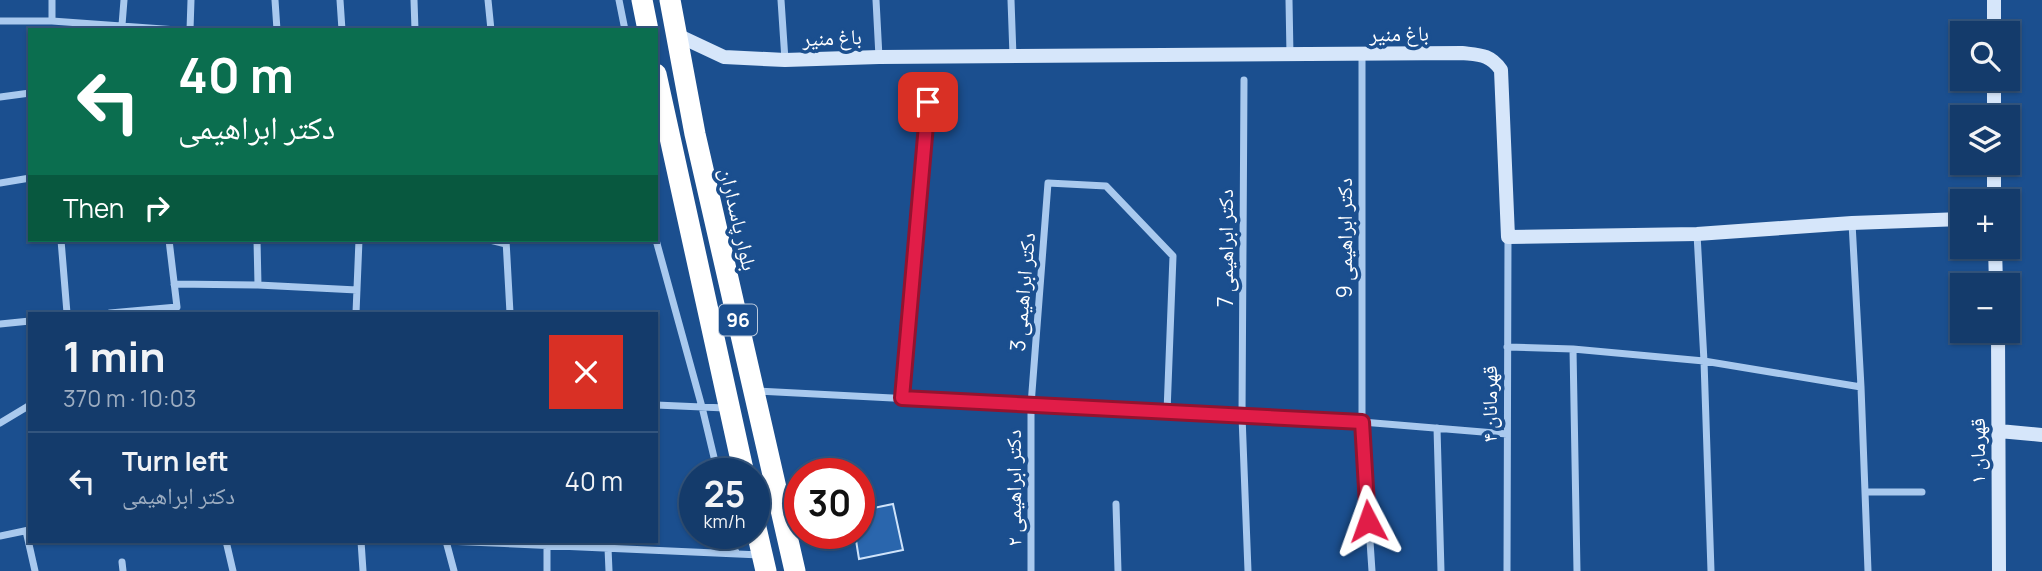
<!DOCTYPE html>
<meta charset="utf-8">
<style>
body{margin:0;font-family:Manrope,"Noto Naskh Arabic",sans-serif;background:#214673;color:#f1f3f6;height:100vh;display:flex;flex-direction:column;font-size:26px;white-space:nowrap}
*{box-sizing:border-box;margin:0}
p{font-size:23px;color:#9dadc1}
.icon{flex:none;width:38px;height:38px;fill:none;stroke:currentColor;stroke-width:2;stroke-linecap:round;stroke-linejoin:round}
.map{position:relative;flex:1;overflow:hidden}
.panel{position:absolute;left:28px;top:312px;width:630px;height:231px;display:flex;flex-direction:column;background:#143b6b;border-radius:0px;box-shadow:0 2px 5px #0004,0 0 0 2px #33557e}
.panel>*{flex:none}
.guide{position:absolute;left:28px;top:28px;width:630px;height:214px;border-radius:0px;box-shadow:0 2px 5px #0004,0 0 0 2px #33557e;background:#0b6e4f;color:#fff;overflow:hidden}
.tools{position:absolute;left:1950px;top:21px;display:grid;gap:14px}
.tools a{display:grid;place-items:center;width:70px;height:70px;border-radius:0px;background:#143b6b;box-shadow:0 2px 5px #0004,0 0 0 2px #33557e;font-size:35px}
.speed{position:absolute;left:679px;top:458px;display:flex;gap:14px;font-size:35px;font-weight:700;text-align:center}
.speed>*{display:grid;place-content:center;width:91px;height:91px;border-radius:50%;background:#143b6b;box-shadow:0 2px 5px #0004,0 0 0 2px #33557e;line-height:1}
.speed small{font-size:18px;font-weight:400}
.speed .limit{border:10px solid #d22;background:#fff;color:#111}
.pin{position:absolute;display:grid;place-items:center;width:60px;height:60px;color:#fff;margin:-30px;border-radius:14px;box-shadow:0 4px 10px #0006}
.me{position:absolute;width:77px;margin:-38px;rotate:356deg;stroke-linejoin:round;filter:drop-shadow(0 0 5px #0008)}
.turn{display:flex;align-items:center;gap:24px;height:147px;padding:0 35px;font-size:32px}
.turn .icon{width:91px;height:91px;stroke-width:2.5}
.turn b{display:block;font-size:49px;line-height:60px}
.then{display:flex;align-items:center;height:66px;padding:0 35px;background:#0003;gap:14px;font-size:26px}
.round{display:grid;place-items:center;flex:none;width:74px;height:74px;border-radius:0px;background:#214673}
.overview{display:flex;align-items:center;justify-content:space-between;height:119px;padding:0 35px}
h1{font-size:42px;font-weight:700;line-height:52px}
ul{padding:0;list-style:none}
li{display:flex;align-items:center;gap:21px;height:98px;padding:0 35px;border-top:2px solid #33557e}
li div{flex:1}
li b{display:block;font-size:26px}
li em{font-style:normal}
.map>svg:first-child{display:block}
.building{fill:#2a66ad;stroke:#cfe3fa;stroke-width:2}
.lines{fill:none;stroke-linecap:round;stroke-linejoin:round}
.street{stroke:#a9c9ee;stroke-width:7}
.secondary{stroke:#d6e6fa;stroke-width:14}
.highway{stroke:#fff;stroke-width:21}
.route-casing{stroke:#92132f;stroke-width:18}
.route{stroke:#e11d48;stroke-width:12}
.labels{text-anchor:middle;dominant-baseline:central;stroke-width:7;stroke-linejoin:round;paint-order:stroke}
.shield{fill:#1b4f8f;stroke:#bbcadd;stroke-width:2}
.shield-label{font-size:19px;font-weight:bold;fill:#fff}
.street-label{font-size:21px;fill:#fff;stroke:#1b4f8f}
</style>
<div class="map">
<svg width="2042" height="571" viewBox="0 0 2042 571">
<rect width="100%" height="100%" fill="#1b4f8f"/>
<path class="building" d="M893,504L903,550L859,559L855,534H859V511Z"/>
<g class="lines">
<path class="street" d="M275,0L277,30
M340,0L342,30
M414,0L415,30
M488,0L491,30
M619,0L625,30
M781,0L785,60
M876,0L879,57
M1011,0L1013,56
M1289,0L1290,55
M0,21H52L177,30
M52,21V0
M122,25L124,0
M190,30L191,0
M1362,55V422L1372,571
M1244,80L1242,416L1248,571
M0,97L30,93
M0,183L30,178
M1852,223L1861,387L1868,571
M1697,234L1704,361L1711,571
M61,240L67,313
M490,240L506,244
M506,240L510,313
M656,240L702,407L718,474
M174,284L258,285L257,240
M258,285L357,290
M110,313L177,307L169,240
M356,313L359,240
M0,324L30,321
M1507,347L1573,349L1704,361L1861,387
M1573,349L1577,571
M755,391L1362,422L1507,434
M902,398L928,102
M656,405L725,408
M0,423L30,405
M1437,428L1441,571
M1865,492H1922
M1116,504L1118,571
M26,531L35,571
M731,534L736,554
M0,536L29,530
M226,541L233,571
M361,541L363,571
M446,541L760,555
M446,541L454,571
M608,548L609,571
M122,562L123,571
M547,571V546
M1031,571V405L1048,183L1106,186L1173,256L1167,412
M1507,571L1508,237"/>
<path class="secondary" d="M1994,0V33
M675,34L724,57L785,60L879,57L1462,53C1479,55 1490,54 1501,70L1508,237L1697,234L1852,223L1962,219
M1994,79V117
M1994,163V201
M1995,247L1996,285
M1998,331L1999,571
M1999,431L2042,435"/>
<path class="highway" d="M642,0L648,30
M670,0L695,134L795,571
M656,74L744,474
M754,519L766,571"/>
</g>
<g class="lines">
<defs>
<path id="route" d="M928,102L902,398L1362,422L1368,521"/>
</defs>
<use href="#route" class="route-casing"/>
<use href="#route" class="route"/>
</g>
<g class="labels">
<rect class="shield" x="719" y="304.5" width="38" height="31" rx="5"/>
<g class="shield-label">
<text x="738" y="320">96</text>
</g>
<g class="street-label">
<text transform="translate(1399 33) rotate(-1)">باغ منیر</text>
<text transform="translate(832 37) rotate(-2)">باغ منیر</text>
<text transform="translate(739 219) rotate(77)">بلوار پاسداران</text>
<text transform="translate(1344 238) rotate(-90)">دکتر ابراهیمی 9</text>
<text transform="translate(1225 248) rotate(-90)">دکتر ابراهیمی 7</text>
<text transform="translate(1022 292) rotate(-85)">دکتر ابراهیمی 3</text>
<text transform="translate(1489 404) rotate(-90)">قهرمانان ۴</text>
<text transform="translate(1977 451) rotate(-90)">قهرمان ۱</text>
<text transform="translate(1013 488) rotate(-90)">دکتر ابراهیمی ۲</text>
</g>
</g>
</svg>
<div class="tools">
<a><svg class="icon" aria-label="search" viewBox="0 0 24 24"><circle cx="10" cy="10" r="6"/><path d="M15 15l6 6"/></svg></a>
<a><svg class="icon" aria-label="layers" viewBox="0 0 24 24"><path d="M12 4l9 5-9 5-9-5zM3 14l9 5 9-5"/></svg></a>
<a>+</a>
<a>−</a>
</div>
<div class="speed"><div>25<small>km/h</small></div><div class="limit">30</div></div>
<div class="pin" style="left:928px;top:102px;background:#d93025"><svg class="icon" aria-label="arrive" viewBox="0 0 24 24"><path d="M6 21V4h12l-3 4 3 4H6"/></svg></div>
<svg class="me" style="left:1368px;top:521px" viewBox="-20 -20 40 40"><path d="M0-17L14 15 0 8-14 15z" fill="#e11d48" stroke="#fff" stroke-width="4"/></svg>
<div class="guide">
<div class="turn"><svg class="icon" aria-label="left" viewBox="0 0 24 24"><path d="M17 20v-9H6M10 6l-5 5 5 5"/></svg><div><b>40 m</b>دکتر ابراهیمی</div></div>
<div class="then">Then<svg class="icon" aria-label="right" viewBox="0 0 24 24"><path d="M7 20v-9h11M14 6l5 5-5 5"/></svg></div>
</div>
<section class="panel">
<div class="overview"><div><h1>1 min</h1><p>370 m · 10:03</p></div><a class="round" style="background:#d93025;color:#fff"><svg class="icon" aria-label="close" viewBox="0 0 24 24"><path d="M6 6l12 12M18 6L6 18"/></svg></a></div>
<ul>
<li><svg class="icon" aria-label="left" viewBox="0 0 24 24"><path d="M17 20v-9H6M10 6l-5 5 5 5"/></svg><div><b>Turn left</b><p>دکتر ابراهیمی</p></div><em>40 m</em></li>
</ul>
</section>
</div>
